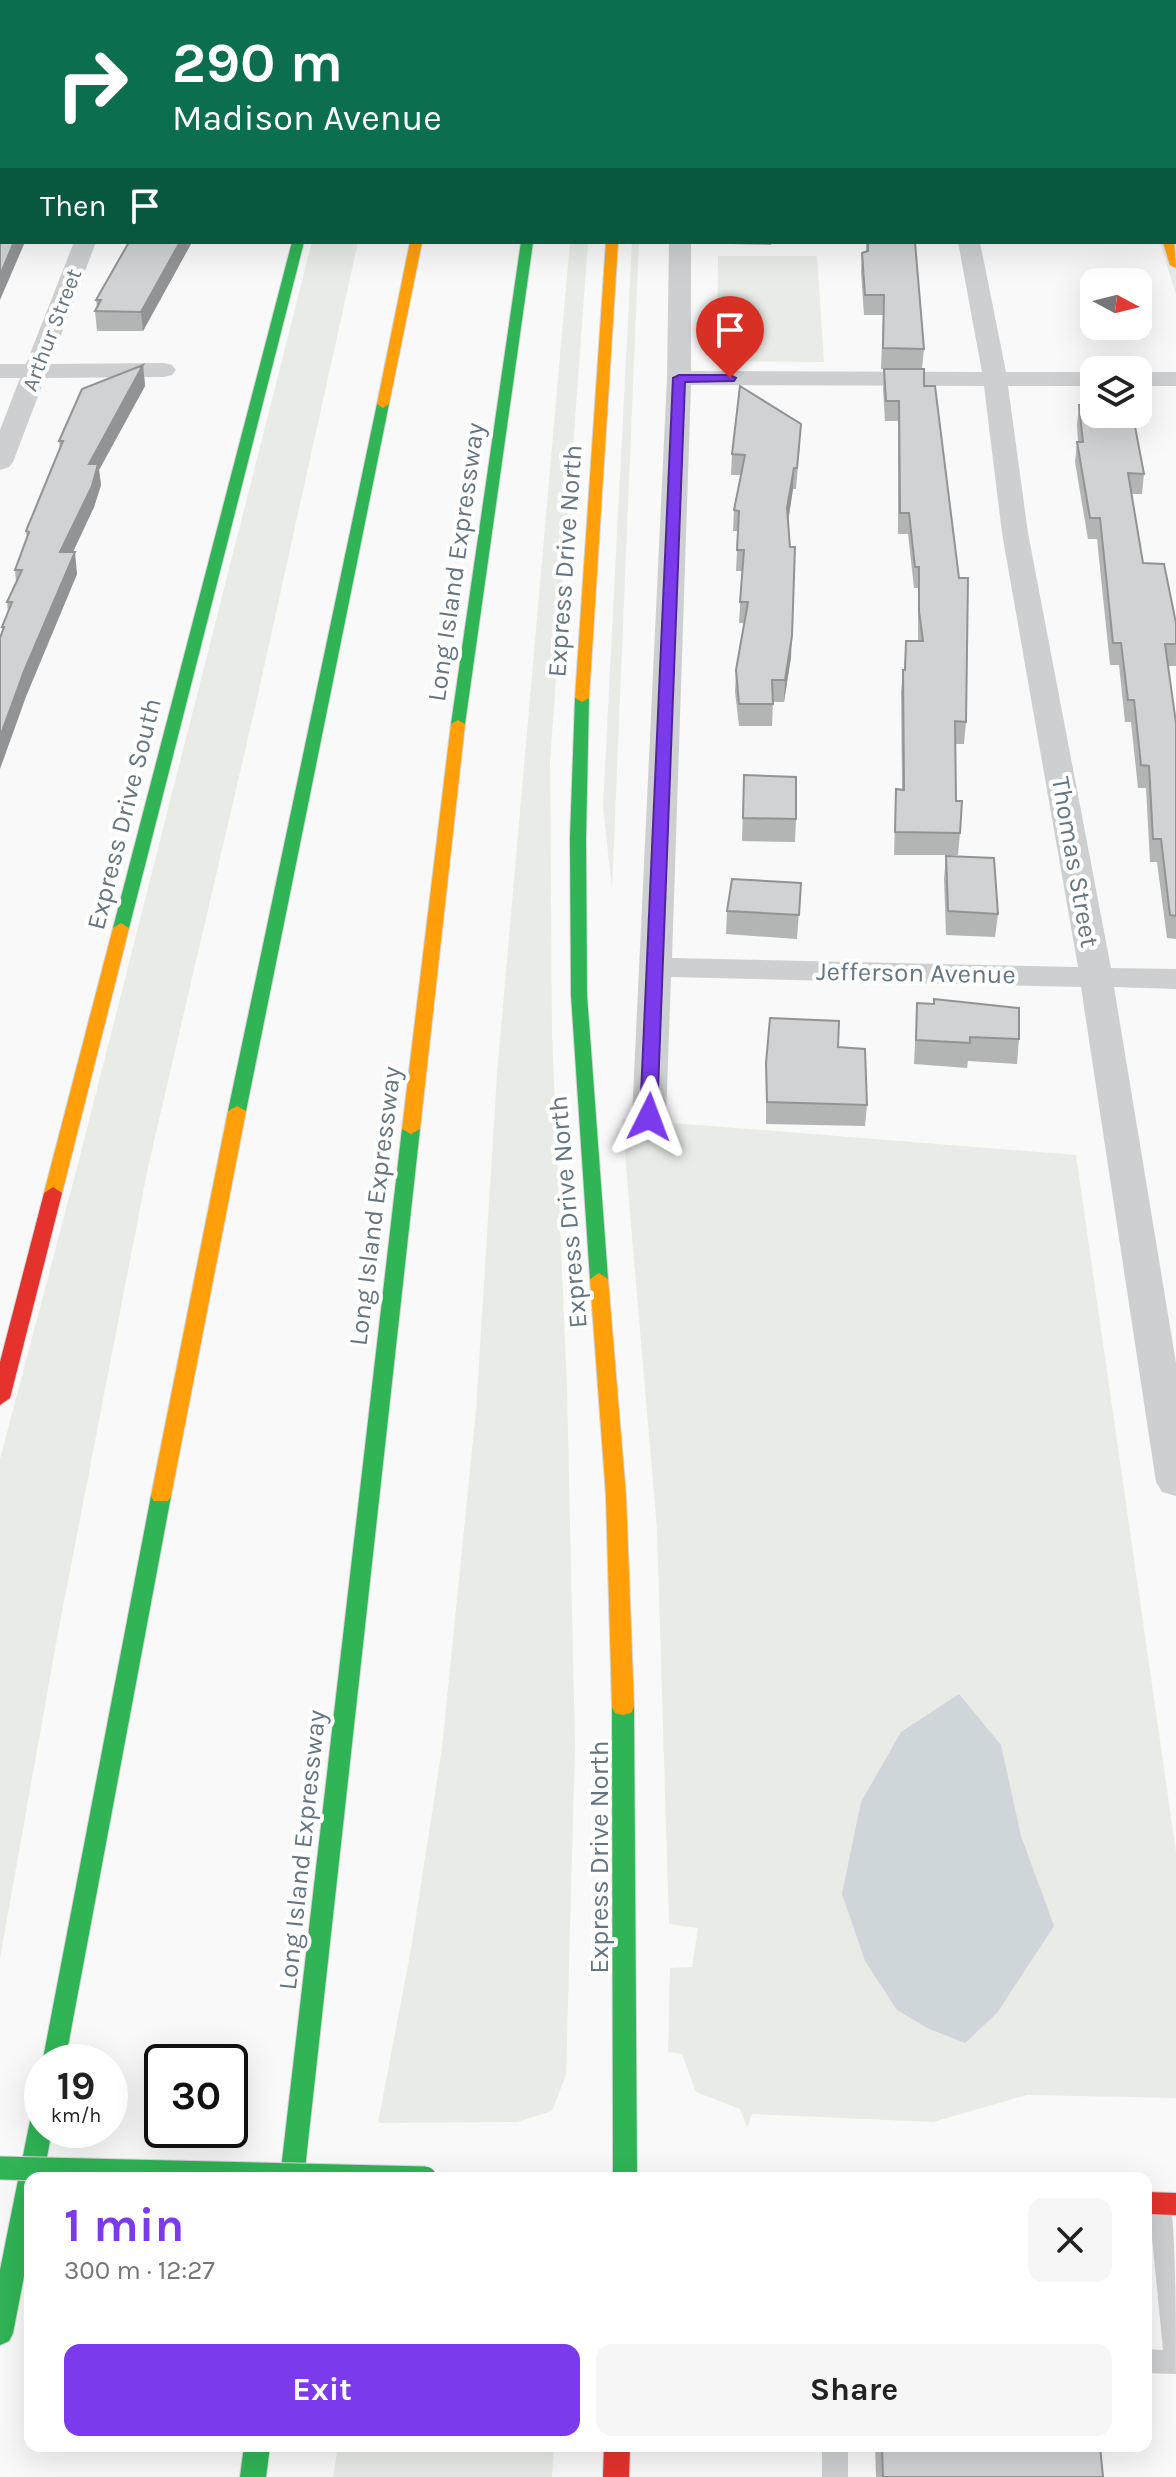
<!DOCTYPE html>
<meta charset="utf-8">
<style>
body{margin:0;font-family:Karla,sans-serif;background:#f6f6f6;color:#222;height:100vh;display:flex;flex-direction:column;font-size:30px;white-space:nowrap}
*{box-sizing:border-box;margin:0}
p{font-size:26px;color:#767676}
.icon{flex:none;width:44px;height:44px;fill:none;stroke:currentColor;stroke-width:2;stroke-linecap:round;stroke-linejoin:round}
.map{position:relative;flex:1;overflow:hidden}
.drawer{position:absolute;left:24px;top:2172px;width:1128px;height:280px;display:flex;flex-direction:column;background:#fff;border-radius:16px;box-shadow:0 8px 32px #0002}
.drawer>*{flex:none}
.banner{position:absolute;left:0px;top:0px;width:1176px;height:244px;box-shadow:0 8px 32px #0002;background:#0b6e4f;color:#fff;overflow:hidden}
.needle{width:52px;rotate:97deg}
.buttons{position:absolute;left:1080px;top:268px;display:grid;gap:16px}
.buttons a{display:grid;place-items:center;width:72px;height:72px;border-radius:16px;background:#fff;box-shadow:0 8px 32px #0002;font-size:40px}
.speed{position:absolute;left:24px;top:2044px;display:flex;gap:16px;font-size:40px;font-weight:700;text-align:center}
.speed>*{display:grid;place-content:center;width:104px;height:104px;border-radius:50%;background:#fff;box-shadow:0 8px 32px #0002;line-height:1}
.speed small{font-size:20px;font-weight:400}
.speed .limit{border:4px solid #111;border-radius:12px;background:#fff;color:#111}
.pin{position:absolute;display:grid;place-items:center;width:68px;height:68px;color:#fff;margin:-82px -34px;border-radius:50% 50% 50% 0;rotate:-45deg;box-shadow:0 0 8px #0007}
.pin .icon{rotate:45deg}
.me{position:absolute;width:88px;margin:-44px;rotate:3deg;stroke-linejoin:round;filter:drop-shadow(0 0 6px #0008)}
.turn{display:flex;align-items:center;gap:28px;height:168px;padding:0 40px;font-size:36px}
.turn .icon{width:104px;height:104px;stroke-width:2.5}
.turn b{display:block;font-size:56px;line-height:68px}
.then{display:flex;align-items:center;height:76px;padding:0 40px;background:#0003;gap:16px;font-size:30px}
.round{display:grid;place-items:center;flex:none;width:84px;height:84px;border-radius:16px;background:#f6f6f6}
.head{display:flex;align-items:center;justify-content:space-between;height:136px;padding:0 40px}
h1{font-size:48px;font-weight:700;line-height:60px;color:#7c3aed}
.cta{display:flex;gap:16px;margin-top:auto;padding:16px 40px}
.cta a{flex:1;height:92px;border-radius:16px;background:#7c3aed;color:#fff;font-size:32px;font-weight:700;line-height:92px;text-align:center}
.cta a+a{background:#f6f6f6;color:#222}
.map>svg:first-child{display:block}
.built{fill:#e8e9e9}
.green{fill:#e8ebe6}
.water{fill:#ced6d9}
.lines{fill:none;stroke-linecap:round;stroke-linejoin:round}
.fast-casing{stroke:#d5d6d7;stroke-width:2}
.slow-casing{stroke:#d5d6d7;stroke-width:2}
.jam-casing{stroke:#d5d6d7;stroke-width:2}
.lane{fill:#cecfd0;fill-rule:evenodd}
.street{fill:#cecfd0;fill-rule:evenodd}
.fast{fill:#30b455;fill-rule:evenodd}
.slow{fill:#ff9f0a;fill-rule:evenodd}
.jam{fill:#e5322d;fill-rule:evenodd}
.fast-bridge-casing{stroke:#d5d6d7;stroke-width:25;stroke-linecap:butt}
.fast-bridge{stroke:#30b455;stroke-width:23}
.wall{fill:#b3b5b5}
.shaded-wall{fill:#929394}
.building{fill:#d0d2d3;stroke:#929394;stroke-width:2}
.route{fill:#7c3aed;stroke:#51269a;stroke-width:2}
.labels{text-anchor:middle;dominant-baseline:central;stroke-width:8;stroke-linejoin:round;paint-order:stroke}
.far-street-label{font-size:22px;fill:#657683;stroke:#fff}
.street-label{font-size:26px;fill:#657683;stroke:#fff}
</style>
<div class="map">
<svg width="1176" height="2477" viewBox="0 0 1176 2477">
<rect width="100%" height="100%" fill="#f9f9f9"/>
<path class="built" d="M1086,0H1176V295L1160,242H1174V2Z"/>
<path class="green" d="M312,242H358L255,708L148,1167L57,1638L0,1958V1459L79,1160Z
M570,242H588L550,761L552,1034L567,1389L575,1746L566,2075L552,2111L517,2122L378,2123L411,1949L442,1748L476,1410L497,1074Z
M632,242H639L612,889L603,806Z
M718,256H817L824,362L717,361Z
M622,1119L1076,1155L1176,1852V2098L1027,2095L933,2122L752,2114L747,2127L740,2109L696,2092L682,2054L668,2052L670,1968L692,1967L698,1928L669,1924L657,1529Z
M338,2446H554L552,2477H333Z"/>
<path class="water" d="M959,1694L1001,1745L1021,1836L1054,1926L997,2013L965,2043L927,2028L897,2010L865,1961L842,1894L861,1802L901,1732Z"/>
<g class="lines">
<defs>
<path id="fast" d="M356,0H366L355,2Z
M419,0H429L418,2Z
M549,0H559V2H549Z
M598,0H608V2H598Z
M622,0H632V2H622Z
M1089,0H1099V2H1089Z
M292,242H304L129,928L127,931H115L113,928Z
M521,242H533L465,724L458,728L451,724Z
M383,400L389,404L246,1111L237,1116L228,1111L377,404Z
M582,694L589,698L586,838L587,995L608,1279L599,1285L590,1279L571,995L570,838L575,698Z
M411,1124L420,1129L304,2178H280L402,1129Z
M161,1489L168,1491L171,1496L65,2062L42,2064L151,1496L154,1491Z
M623,1699L631,1701L634,1707L637,2178H613L612,1707L615,1701Z
M42,2111V2130H52L43,2178H30V2245L13,2333L9,2341L0,2345V2270L30,2121L33,2114Z
M244,2446H270L266,2477H240Z"/>
<path id="slow" d="M1174,241L1176,268L1170,265L1163,242Z
M410,242H422L389,404L383,408L377,404Z
M606,242H618L589,698L582,702L575,698Z
M458,720L465,724L420,1129L411,1134L402,1129L451,724Z
M121,923L129,928L62,1193L53,1199L44,1193L113,928Z
M237,1106L246,1111L171,1496L168,1501H154L151,1496L228,1111Z
M599,1273L608,1279L626,1496L634,1707L631,1713L623,1715L615,1713L612,1707L606,1496L590,1279Z"/>
<path id="jam" d="M453,0H463L452,2Z
M53,1187L62,1193L10,1398L0,1405V1362L44,1193Z
M1146,2192L1176,2193V2215L1146,2214Z
M604,2446H630L629,2477H603Z"/>
</defs>
<use href="#fast" class="fast-casing"/>
<use href="#slow" class="slow-casing"/>
<use href="#jam" class="jam-casing"/>
<path class="lane" d="M1174,153H1176V159H1174Z
M1161,2196L1170,2199C1176,2228 1176,2336 1176,2374L1146,2373V2349L1163,2350L1149,2207L1152,2199Z
M822,2446H848V2477H822Z"/>
<path class="street" d="M171,0H189V2H171Z
M672,0H690V2H672Z
M918,0H936V2H918Z
M74,242H96L50,364L164,363L172,365L176,370L172,375L164,377L45,378L13,462L9,467L0,470V430L20,378H0V364H26Z
M669,242H691V371L982,372L958,242H980L1006,372H1094V386H1008L1028,533L1111,968L1176,969V989L1114,987L1176,1363V1496L1162,1492L1156,1482L1081,987L671,977L666,1117L661,1124L649,1128L637,1124L632,1117L667,378ZM691,385L984,386L1002,533L1078,967L672,958Z
M1138,372H1176V386H1138Z"/>
<use href="#fast" class="fast"/>
<use href="#slow" class="slow"/>
<use href="#jam" class="jam"/>
<defs>
<path id="fast-bridge" d="M0,2168L425,2178"/>
</defs>
<use href="#fast-bridge" class="fast-bridge-casing"/>
<use href="#fast-bridge" class="fast-bridge"/>
</g>
<path class="wall" d="M6,0H35L34,2H10Z
M730,0H828L826,2H734Z
M192,242L143,331H97L95,311L97,308L96,300Z
M729,242H771V245L729,244Z
M866,242H915L924,349L922,369H881L883,315H864L861,272L862,253L866,252Z
M143,365L145,386L99,470L101,485L94,507L73,552L77,574L27,694L2,632V627L8,613L7,602L16,582L15,570L27,539L26,531L60,449L59,441Z
M884,369L924,386L966,722L964,744H955L956,801L960,833L958,855H894L896,789H902L901,692L903,670H904L906,641H918V588H914L908,534H898V421H885L883,389Z
M1092,397L1144,474L1142,494H1131L1143,563L1176,623V666H1168L1176,723V939L1167,938L1157,862H1150L1146,788H1138L1131,722H1125L1119,665H1110L1097,539H1088L1075,462L1077,442H1078L1077,425L1079,405L1091,406Z
M800,444L796,489H793L788,519L791,657L784,702H773L772,726H739L735,692L736,670L744,623H739L742,571H736L738,531H733L734,510L741,475H731L732,454Z
M744,775L796,819L795,842L742,841Z
M946,856L998,914L995,937L946,935L944,879Z
M801,883L797,939L726,934L727,911Z
M917,1003L1019,1039L1017,1064L968,1061L967,1068L914,1064Z
M838,1047L867,1105L865,1126L766,1124V1063Z
M875,2446H1100L1103,2477H876Z"/>
<path class="shaded-wall" d="M809,0H828L826,2H806Z
M1,18L2,38L0,42V21Z
M14,242H25L0,300V275Z
M180,242H192L143,331L141,312Z
M143,365L145,386L99,470L101,485L94,507L63,573L60,552L89,464Z
M794,468L793,489L787,529V508Z
M75,552L77,574L27,694L0,769V737L24,671Z
M792,636L791,657L784,702L785,680Z"/>
<path class="building" d="M229,0H274L273,2H228Z
M761,0H809L806,2H764Z
M849,0H882V2H849Z
M995,0H1030V2H995Z
M2,181V242H14L0,275V186Z
M129,242H180L141,312L95,311L101,300H96Z
M868,242H915L924,349L883,348L884,295H865L862,253L868,251Z
M143,365L89,464H98L92,486L60,552H75L24,671L0,737V638L4,627H2L12,602H7L22,570H15L29,532L26,531L63,441H59L82,389Z
M884,369H924V386H935L959,578H968L966,722L955,721L956,801H962L960,833L895,832L896,789L904,790L903,670H905L906,641H923L919,611V567H915L909,513H900L899,401H886Z
M740,386L801,424L797,468H794L787,508L790,547H795L792,636L785,680H772L773,704H739L736,670L748,602H740L744,550H737L739,511L734,510L745,455L732,454Z
M1092,397H1094V414H1129V416H1133L1144,474L1128,473L1143,563L1164,564L1176,623V644H1165L1176,723V916L1170,915L1161,839H1153L1149,766L1141,765L1134,700H1128L1121,643H1113L1100,518H1090L1077,442H1083L1079,405L1093,406Z
M744,775L796,777V819L743,818Z
M946,856L994,858L998,914L948,911Z
M732,879L801,883L799,915L727,911Z
M934,999L1019,1008V1039L970,1037V1043L916,1040L917,1003L934,1004Z
M770,1018L839,1021L838,1047L865,1049L867,1105L767,1102L766,1063Z
M882,2446H1100L1103,2477H883Z"/>
<path class="route" d="M730,375L736,378L734,381L685,382L657,1117L649,1122L640,1117L673,378L679,375Z"/>
<g class="labels">
<g class="far-street-label">
<text transform="translate(52 330) rotate(-69)">Arthur Street</text>
</g>
<g class="street-label">
<text transform="translate(565 561) rotate(-86)">Express Drive North</text>
<text transform="translate(456 562) rotate(-82)">Long Island Expressway</text>
<text transform="translate(124 814) rotate(-76)">Express Drive South</text>
<text transform="translate(1075 862) rotate(80)">Thomas Street</text>
<text transform="translate(916 973) rotate(1)">Jefferson Avenue</text>
<text transform="translate(375 1206) rotate(-83)">Long Island Expressway</text>
<text transform="translate(568 1212) rotate(-95)">Express Drive North</text>
<text transform="translate(302 1850) rotate(-84)">Long Island Expressway</text>
<text transform="translate(599 1857) rotate(-90)">Express Drive North</text>
</g>
</g>
</svg>
<div class="buttons">
<a><svg class="needle" viewBox="-14 -14 28 28"><path d="M0-13l5 13h-10z" fill="#e53935"/><path d="M0 13l5-13h-10z" fill="#767676"/></svg></a>
<a><svg class="icon" aria-label="layers" viewBox="0 0 24 24"><path d="M12 4l9 5-9 5-9-5zM3 14l9 5 9-5"/></svg></a>
</div>
<div class="speed"><div>19<small>km/h</small></div><div class="limit">30</div></div>
<div class="pin" style="left:730px;top:378px;background:#d93025"><svg class="icon" aria-label="arrive" viewBox="0 0 24 24"><path d="M6 21V4h12l-3 4 3 4H6"/></svg></div>
<svg class="me" style="left:649px;top:1117px" viewBox="-20 -20 40 40"><path d="M0-17L14 15 0 8-14 15z" fill="#7c3aed" stroke="#fff" stroke-width="4"/></svg>
<div class="banner">
<div class="turn"><svg class="icon" aria-label="right" viewBox="0 0 24 24"><path d="M7 20v-9h11M14 6l5 5-5 5"/></svg><div><b>290 m</b>Madison Avenue</div></div>
<div class="then">Then<svg class="icon" aria-label="arrive" viewBox="0 0 24 24"><path d="M6 21V4h12l-3 4 3 4H6"/></svg></div>
</div>
<section class="drawer">
<div class="head"><div><h1>1 min</h1><p>300 m · 12:27</p></div><a class="round"><svg class="icon" aria-label="close" viewBox="0 0 24 24"><path d="M6 6l12 12M18 6L6 18"/></svg></a></div>
<div class="cta"><a>Exit</a><a>Share</a></div>
</section>
</div>
